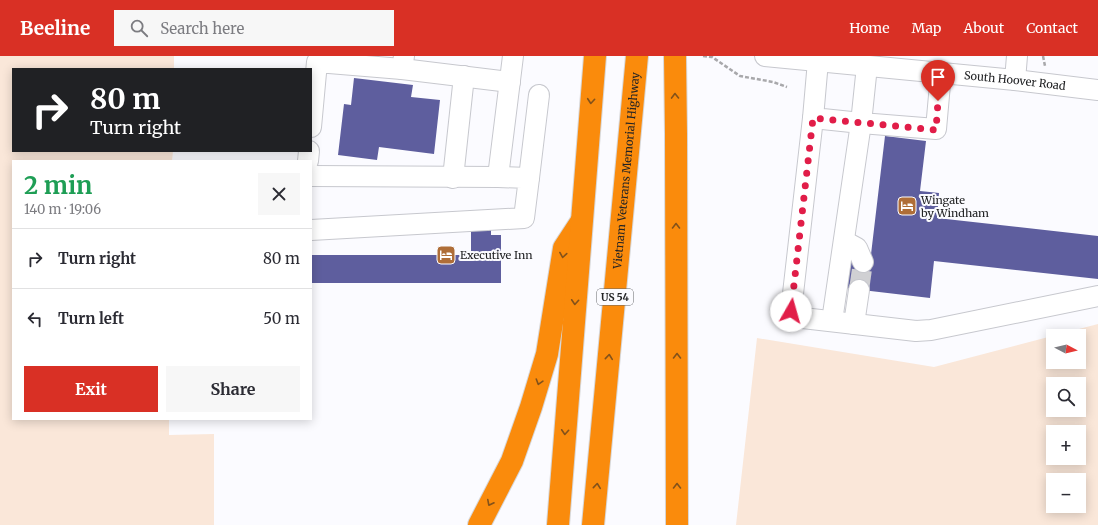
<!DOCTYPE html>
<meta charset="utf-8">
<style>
body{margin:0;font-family:Merriweather,serif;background:#f7f7f7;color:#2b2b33;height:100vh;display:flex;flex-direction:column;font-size:15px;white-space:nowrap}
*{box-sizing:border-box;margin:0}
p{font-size:13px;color:#7c7c81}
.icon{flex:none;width:22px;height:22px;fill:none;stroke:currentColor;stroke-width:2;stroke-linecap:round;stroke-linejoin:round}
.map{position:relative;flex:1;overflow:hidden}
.drawer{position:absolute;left:12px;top:104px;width:300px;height:260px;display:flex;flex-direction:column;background:#fff;border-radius:0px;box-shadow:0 2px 10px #0003}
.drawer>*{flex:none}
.banner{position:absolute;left:12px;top:12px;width:300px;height:84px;border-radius:0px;box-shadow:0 2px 10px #0003;background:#202124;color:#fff;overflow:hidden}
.needle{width:26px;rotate:97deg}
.buttons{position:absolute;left:1046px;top:273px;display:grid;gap:8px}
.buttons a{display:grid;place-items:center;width:40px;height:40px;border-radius:0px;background:#fff;box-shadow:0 2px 10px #0003;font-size:20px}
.pin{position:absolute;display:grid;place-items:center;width:34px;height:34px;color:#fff;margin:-41px -17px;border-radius:50% 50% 50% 0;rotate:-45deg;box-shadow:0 0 4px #0007}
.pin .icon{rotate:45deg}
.me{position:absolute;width:44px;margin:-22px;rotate:7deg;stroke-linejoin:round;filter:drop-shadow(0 0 3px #0008)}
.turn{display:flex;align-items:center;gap:14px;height:84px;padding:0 12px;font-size:18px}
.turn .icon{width:52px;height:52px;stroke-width:2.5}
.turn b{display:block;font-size:28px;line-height:34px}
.round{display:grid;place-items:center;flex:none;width:42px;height:42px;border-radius:0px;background:#f7f7f7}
.head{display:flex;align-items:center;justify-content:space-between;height:68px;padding:0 12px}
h1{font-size:24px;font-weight:700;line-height:30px;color:#1e9e55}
.cta{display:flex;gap:8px;margin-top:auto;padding:8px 12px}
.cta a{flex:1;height:46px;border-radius:0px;background:#d93025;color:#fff;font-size:16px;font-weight:700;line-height:46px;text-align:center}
.cta a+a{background:#f7f7f7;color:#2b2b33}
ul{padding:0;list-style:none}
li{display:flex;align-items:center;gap:12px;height:60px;padding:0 12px;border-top:1px solid #e1e1e2}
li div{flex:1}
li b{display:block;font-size:15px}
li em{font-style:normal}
header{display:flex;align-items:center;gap:24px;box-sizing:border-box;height:56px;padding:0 20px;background:#d93025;color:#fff}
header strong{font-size:19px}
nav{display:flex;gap:22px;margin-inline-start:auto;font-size:14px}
.search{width:280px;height:36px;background:#f7f7f7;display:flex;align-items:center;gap:10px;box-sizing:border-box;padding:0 14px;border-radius:0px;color:#7c7c81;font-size:15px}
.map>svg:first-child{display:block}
.green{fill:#fae7d9;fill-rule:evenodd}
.building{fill:#5e5e9e}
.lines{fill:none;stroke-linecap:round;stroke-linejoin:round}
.minor-tunnel{stroke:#d0d0d3;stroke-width:20;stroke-dasharray:20 10;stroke-linecap:butt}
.minor-casing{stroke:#c7c8ce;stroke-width:22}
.highway-casing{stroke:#d7d7d8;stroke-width:24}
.path{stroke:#a8a8ab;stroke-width:2.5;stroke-dasharray:4 2;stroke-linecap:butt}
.minor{stroke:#fff;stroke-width:20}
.highway{stroke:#fa8b0c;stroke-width:22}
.oneway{stroke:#83521a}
.route{stroke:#e11d48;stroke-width:7;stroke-dasharray:0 12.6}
.labels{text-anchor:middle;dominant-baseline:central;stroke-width:4;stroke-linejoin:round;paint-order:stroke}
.shield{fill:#fbfbff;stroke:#636466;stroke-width:1}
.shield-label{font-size:10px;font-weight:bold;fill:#222325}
.street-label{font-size:11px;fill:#222325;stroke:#fbfbff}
.poi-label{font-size:11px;fill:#222325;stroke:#fbfbff;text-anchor:start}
</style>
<header>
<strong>Beeline</strong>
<div class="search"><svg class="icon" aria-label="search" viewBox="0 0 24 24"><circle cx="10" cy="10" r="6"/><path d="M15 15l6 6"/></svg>Search here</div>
<nav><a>Home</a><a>Map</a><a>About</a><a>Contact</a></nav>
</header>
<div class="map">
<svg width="1098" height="469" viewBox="0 0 1098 469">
<rect width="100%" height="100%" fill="#fbfbff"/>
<path class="green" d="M0,0H174V13H13V95H173L172,105H13V363H169V379L214,378V469H0Z
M1098,268V469H736L757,282L934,311ZM1053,280H1079V306H1053ZM1053,328H1079V354H1053ZM1053,376H1079V402H1053ZM1053,424H1079V450H1053Z"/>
<path class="building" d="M354,22L413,29L411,41L440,44L434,98L379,91L377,104L338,99L344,48L351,49Z
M885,80L926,85L920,135L939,137L937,162L1098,180V223L934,205L930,242L845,232L848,204L870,207Z
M471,171H491V179H501V227H311V199H471Z"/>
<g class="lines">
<path class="minor-tunnel" d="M859,234L863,206"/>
<defs>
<g id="minor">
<path id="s1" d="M765,0L1015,24L1098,34"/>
<path d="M818,5L813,62L861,67L832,265"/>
<path d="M867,10L861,67L936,73L941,17"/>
<path d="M402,13L510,26"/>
<path d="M1015,24L1017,0"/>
<path d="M813,62L791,255L794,261L916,275L931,274L1098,240"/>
<path d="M311,71L317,6L402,13L404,0"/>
<path d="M308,105L309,95"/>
<path d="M311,120L498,121L513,0"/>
<path d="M453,122L464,20"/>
<path d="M529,122L539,39"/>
<path d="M311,174L524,162L529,122L498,121"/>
<path d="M844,185L857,192L863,206"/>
<path d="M854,268L859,234"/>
</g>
<g id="highway">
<path d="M675,0L676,78L677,469"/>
<path d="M479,469L512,405L531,351L547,298L564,192L581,166"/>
<path d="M558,469L595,0"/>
<path id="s2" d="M593,469L637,0"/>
</g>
</defs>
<use href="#minor" class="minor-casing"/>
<use href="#highway" class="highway-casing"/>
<path class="path" d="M703,0L712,1L740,20L773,26L787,31
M1043,0L1045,10"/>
<use href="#minor" class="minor"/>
<use href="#highway" class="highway"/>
</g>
<defs><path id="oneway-chevron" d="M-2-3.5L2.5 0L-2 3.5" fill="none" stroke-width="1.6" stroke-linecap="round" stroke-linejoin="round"/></defs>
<g class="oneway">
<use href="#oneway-chevron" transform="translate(675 40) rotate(-91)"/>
<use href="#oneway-chevron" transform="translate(591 45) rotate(95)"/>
<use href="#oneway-chevron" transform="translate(676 170) rotate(-90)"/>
<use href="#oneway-chevron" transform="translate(563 199) rotate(99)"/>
<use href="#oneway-chevron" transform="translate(575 246) rotate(94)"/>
<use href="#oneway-chevron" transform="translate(677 300) rotate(-90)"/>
<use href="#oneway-chevron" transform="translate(609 301) rotate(-84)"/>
<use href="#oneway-chevron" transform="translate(539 326) rotate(107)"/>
<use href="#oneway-chevron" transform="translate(565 376) rotate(94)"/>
<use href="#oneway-chevron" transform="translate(597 430) rotate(-84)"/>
<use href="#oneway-chevron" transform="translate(677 430) rotate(-90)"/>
<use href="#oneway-chevron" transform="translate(490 447) rotate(117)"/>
</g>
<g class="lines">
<path class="route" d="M791,255L813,62L936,74L938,45"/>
</g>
<defs>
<symbol id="hotel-square" viewBox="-11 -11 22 22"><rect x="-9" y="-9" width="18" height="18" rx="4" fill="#af6e38" stroke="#fbfbff"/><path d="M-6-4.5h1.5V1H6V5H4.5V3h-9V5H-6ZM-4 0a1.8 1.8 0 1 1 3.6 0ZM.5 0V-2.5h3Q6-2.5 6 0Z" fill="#fff"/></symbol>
</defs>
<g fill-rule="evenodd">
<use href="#hotel-square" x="896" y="139" width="22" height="22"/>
<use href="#hotel-square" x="435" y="188" width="22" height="22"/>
</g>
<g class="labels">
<rect class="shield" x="597" y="233" width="36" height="16" rx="3"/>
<g class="shield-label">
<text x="615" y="241">US 54</text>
</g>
<g class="street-label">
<text stroke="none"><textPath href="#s1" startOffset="251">South Hoover Road</textPath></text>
<text stroke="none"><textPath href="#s2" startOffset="356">Vietnam Veterans Memorial Highway</textPath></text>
</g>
<g class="poi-label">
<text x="921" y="144">Wingate<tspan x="921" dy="13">by Windham</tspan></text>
<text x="460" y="199">Executive Inn</text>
</g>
</g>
</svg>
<div class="buttons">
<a><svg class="needle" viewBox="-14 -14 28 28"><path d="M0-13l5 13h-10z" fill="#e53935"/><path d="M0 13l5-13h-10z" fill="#7c7c81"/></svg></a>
<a><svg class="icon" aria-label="search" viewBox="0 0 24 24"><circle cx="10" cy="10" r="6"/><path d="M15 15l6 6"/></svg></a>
<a>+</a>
<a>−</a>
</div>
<div class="pin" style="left:938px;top:45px;background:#d93025"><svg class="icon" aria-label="arrive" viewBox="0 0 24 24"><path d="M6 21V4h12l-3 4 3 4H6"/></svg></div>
<svg class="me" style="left:791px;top:255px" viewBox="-20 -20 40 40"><circle r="19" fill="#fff"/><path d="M0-13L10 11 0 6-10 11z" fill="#e11d48"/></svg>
<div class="banner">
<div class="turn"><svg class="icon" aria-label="right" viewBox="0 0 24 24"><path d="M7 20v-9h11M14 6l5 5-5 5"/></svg><div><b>80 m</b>Turn right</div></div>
</div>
<section class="drawer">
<div class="head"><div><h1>2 min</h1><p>140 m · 19:06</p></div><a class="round"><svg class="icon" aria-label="close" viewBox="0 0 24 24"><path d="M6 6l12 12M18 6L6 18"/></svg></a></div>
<ul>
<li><svg class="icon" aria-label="right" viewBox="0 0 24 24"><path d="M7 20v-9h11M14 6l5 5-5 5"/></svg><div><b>Turn right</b></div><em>80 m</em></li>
<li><svg class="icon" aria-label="left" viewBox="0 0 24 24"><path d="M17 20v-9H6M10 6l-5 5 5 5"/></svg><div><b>Turn left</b></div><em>50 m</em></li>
</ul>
<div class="cta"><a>Exit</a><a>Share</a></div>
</section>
</div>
